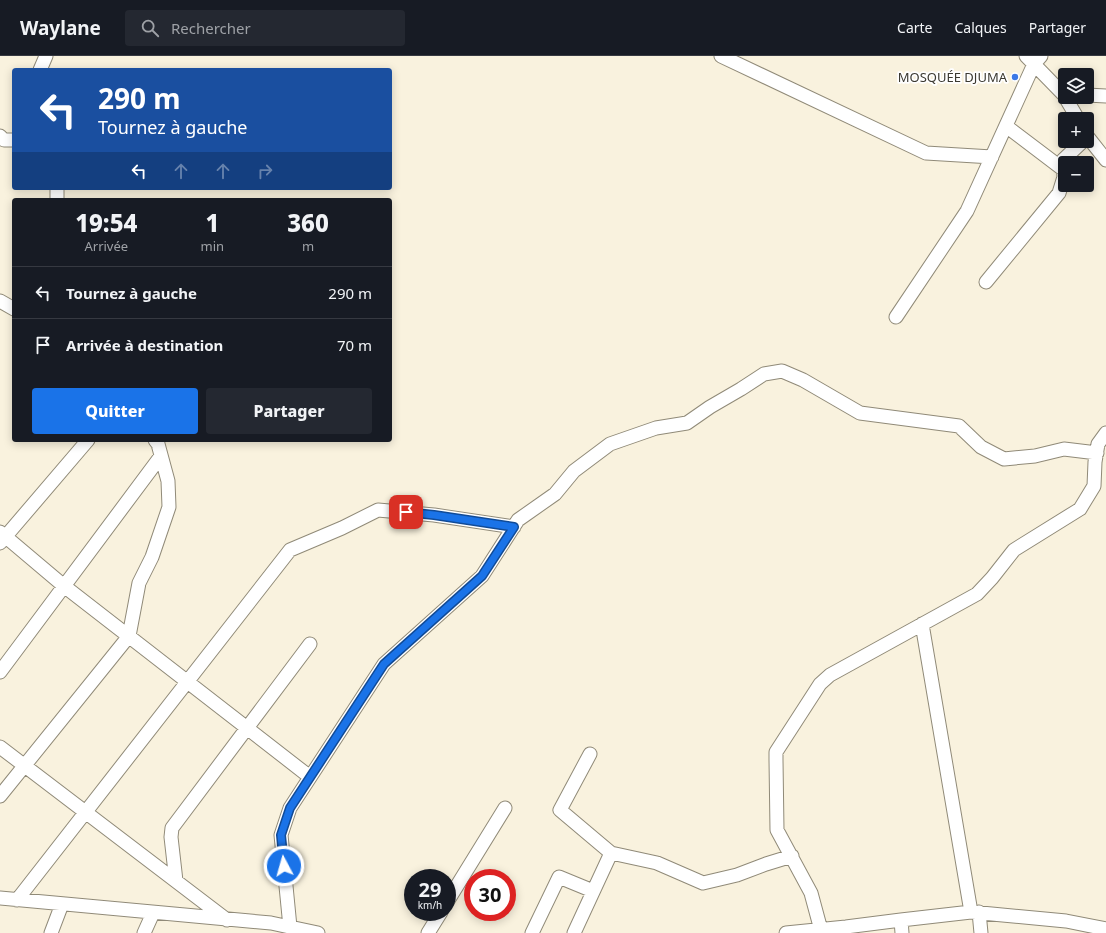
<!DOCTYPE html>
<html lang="fr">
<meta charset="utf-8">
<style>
body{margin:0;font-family:"Noto Sans",sans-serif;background:#242831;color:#f1f3f6;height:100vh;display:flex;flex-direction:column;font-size:15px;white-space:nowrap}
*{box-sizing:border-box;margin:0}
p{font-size:13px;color:#9ea1a6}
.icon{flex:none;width:22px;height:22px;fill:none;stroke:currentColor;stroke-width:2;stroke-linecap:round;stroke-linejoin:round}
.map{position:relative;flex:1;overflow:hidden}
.details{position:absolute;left:12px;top:142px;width:380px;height:244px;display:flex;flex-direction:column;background:#171b24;border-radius:4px;box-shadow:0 2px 10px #0003}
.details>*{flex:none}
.guide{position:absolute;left:12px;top:12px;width:380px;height:122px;border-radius:4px;box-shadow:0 2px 10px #0003;background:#1a4fa0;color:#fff;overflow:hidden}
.tools{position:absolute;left:1058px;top:12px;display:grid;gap:8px}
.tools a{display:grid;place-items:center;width:36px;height:36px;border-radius:4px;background:#171b24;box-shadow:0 2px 10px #0003;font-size:20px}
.speed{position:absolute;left:404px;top:813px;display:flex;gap:8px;font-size:20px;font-weight:700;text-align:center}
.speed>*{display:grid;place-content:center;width:52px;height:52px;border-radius:50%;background:#171b24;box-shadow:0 2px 10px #0003;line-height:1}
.speed small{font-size:10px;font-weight:400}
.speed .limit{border:6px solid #d22;background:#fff;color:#111}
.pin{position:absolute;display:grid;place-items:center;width:34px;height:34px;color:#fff;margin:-17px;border-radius:8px;box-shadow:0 2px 6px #0006}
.me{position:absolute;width:44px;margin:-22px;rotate:354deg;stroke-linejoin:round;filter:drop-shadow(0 0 3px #0008)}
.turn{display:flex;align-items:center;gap:14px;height:84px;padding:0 20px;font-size:18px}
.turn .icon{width:52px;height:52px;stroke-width:2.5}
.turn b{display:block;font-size:28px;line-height:34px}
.lanes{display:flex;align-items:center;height:38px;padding:0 20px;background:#0003;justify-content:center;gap:20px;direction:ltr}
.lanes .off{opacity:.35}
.eta{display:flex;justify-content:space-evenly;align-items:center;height:68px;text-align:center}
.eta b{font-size:24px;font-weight:800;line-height:28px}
.action{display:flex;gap:8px;margin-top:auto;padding:8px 20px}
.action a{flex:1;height:46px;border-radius:4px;background:#1a73e8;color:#fff;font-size:16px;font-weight:800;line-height:46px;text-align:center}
.action a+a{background:#242831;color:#f1f3f6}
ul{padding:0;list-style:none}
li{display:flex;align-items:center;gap:12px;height:52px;padding:0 20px;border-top:1px solid #363941}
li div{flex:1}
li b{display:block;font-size:15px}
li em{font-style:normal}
header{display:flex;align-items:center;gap:24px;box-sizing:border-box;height:56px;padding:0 20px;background:#171b24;border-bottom:1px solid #363941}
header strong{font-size:19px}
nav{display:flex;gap:22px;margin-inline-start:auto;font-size:14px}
.search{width:280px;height:36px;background:#242831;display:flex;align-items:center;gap:10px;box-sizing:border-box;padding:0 14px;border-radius:4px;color:#9ea1a6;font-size:15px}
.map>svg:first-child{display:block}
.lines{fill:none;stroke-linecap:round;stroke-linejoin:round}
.minor-casing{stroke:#908a78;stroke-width:15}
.minor{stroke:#fff;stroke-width:13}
.route-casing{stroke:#114b97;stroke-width:10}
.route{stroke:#1a73e8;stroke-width:7}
.poi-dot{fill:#3b78e7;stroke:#fff;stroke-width:1.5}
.labels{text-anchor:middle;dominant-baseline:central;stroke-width:3.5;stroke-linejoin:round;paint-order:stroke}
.poi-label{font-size:13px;fill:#3b3931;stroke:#fff;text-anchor:end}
</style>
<header>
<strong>Waylane</strong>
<div class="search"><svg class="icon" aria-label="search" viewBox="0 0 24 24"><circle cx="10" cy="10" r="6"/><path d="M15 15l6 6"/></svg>Rechercher</div>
<nav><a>Carte</a><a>Calques</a><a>Partager</a></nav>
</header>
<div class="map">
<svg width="1106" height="877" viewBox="0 0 1106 877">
<rect width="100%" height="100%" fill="#f9f2de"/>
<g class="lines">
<defs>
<path id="minor" d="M721,0L926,97L992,101
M1026,0L1065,40
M40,14L46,0
M1087,39L1106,40
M1065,41L1078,63
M1006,70L1064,114
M0,80L4,84H14
M1087,80L1106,104
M57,144V132
M986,226L1059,137L1064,121L1063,104L1083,85
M0,245L14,253
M896,261L967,155L1034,8L1041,0
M0,476L64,530L310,721
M0,487L88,384
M922,568L971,856
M0,616L161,400
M0,691L227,864
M590,698L560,754L611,797L657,807L703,827L737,819L766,808L792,800
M0,740L129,580L139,527L152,501L169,451L168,425L158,388L155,384
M176,825L171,781L172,772L310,588
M0,842L271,867L318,877
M17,844L290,494L342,472L378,454L434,459L514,471
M447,846L505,752
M979,856L981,877
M901,864L902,877
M290,871L281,779L290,752L384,608L482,520L518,464L555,438L574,415L610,388L656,372L687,367L710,351L741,333L764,318L782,315L803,324L860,357L959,370L981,391L1004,403L1035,400L1064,393L1097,397
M821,874L811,837L777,774L776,704V696L820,628L830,619L977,538L992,522L1014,494L1080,453L1094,430L1095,406L1098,388L1106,377
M51,877L62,848
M144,877L153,857
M428,877L441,856
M532,877L559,821L593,835
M574,877L611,797
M786,877L846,871L901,864L971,856L1066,865L1106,873"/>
</defs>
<use href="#minor" class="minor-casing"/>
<use href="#minor" class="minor"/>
</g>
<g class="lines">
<defs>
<path id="route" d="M284,810L281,779L290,752L384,608L482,520L514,471L434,459L406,456"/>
</defs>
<use href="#route" class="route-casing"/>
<use href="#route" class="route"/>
</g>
<circle class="poi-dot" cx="1015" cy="21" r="4"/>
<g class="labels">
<g class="poi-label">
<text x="1007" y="21">MOSQUÉE DJUMA</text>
</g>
</g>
</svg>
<div class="tools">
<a><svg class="icon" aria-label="layers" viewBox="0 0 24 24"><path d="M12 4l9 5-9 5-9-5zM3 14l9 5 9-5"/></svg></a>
<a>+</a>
<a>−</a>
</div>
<div class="speed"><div>29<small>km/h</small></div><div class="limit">30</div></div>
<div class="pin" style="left:406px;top:456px;background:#d93025"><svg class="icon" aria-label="arrive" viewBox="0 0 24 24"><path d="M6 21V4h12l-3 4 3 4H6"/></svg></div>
<svg class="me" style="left:284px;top:810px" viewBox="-20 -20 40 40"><circle r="17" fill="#1a73e8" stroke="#fff" stroke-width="3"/><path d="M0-11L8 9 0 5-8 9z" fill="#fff"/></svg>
<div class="guide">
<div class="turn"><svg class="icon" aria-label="left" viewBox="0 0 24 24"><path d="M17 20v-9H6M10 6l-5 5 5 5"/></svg><div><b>290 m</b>Tournez à gauche</div></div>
<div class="lanes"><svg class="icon" aria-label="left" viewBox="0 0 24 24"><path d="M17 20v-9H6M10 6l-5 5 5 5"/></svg><svg class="icon off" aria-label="ahead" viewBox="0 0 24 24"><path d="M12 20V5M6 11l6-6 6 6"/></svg><svg class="icon off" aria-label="ahead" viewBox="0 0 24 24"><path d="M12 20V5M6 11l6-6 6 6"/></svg><svg class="icon off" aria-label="right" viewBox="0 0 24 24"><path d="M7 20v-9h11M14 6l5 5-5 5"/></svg></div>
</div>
<section class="details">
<div class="eta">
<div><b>19:54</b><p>Arrivée</p></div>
<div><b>1</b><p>min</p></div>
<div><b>360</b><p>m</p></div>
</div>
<ul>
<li><svg class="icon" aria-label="left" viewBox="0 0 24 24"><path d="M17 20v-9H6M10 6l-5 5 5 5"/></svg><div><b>Tournez à gauche</b></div><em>290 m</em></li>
<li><svg class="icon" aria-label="arrive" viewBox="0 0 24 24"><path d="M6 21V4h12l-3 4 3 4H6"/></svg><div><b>Arrivée à destination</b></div><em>70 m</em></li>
</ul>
<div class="action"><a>Quitter</a><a>Partager</a></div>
</section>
</div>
